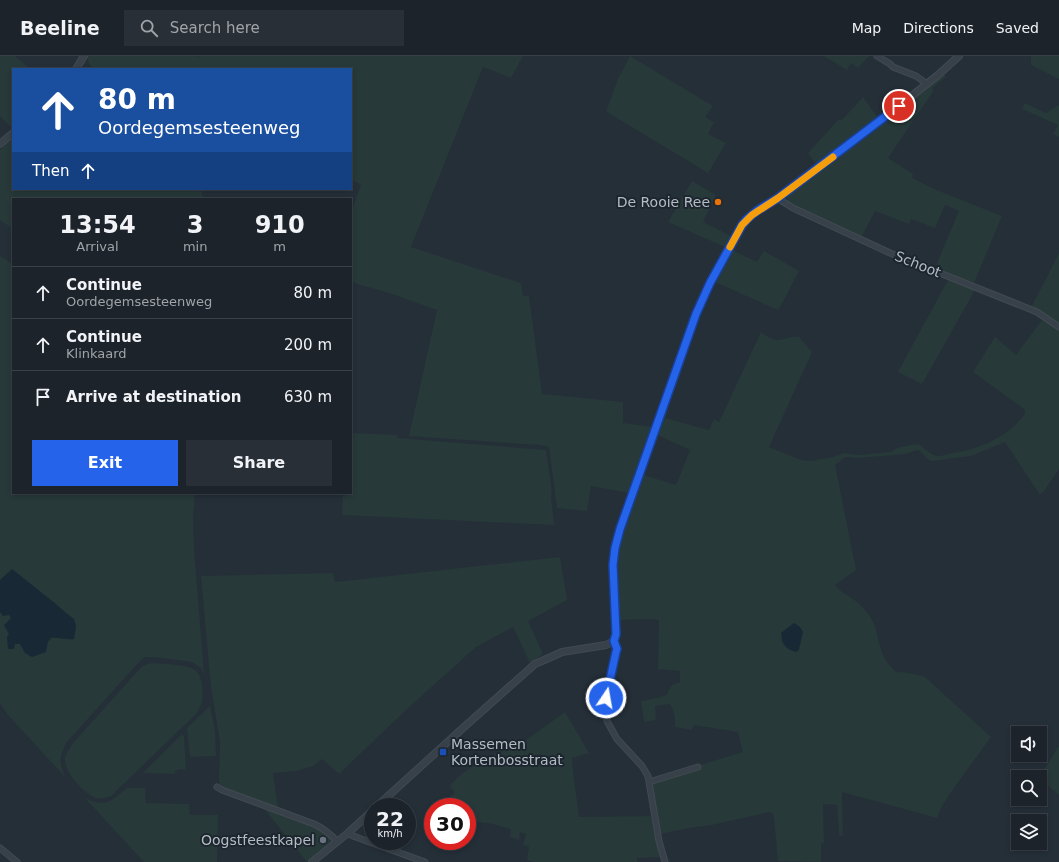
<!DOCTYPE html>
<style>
body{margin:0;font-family:"DejaVu Sans",sans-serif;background:#292f36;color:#f1f3f6;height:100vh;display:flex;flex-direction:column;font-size:15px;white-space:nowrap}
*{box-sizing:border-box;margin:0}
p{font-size:13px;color:#a0a4a8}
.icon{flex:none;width:22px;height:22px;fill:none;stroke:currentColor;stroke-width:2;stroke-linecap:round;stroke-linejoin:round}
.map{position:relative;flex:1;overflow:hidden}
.sheet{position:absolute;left:12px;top:142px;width:340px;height:296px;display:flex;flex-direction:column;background:#1c232a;border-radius:0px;box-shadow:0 2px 6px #0003,0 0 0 1px #3a4047}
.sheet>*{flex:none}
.hud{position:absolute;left:12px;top:12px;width:340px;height:122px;border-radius:0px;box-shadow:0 2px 6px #0003,0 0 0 1px #3a4047;background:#1a4fa0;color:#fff;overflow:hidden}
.fabs{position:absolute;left:1011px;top:670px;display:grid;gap:8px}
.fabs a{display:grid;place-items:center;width:36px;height:36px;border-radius:0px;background:#1c232a;box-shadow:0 2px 6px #0003,0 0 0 1px #3a4047;font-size:20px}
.speed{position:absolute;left:364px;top:742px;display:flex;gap:8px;font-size:20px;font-weight:700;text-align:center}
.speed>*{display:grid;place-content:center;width:52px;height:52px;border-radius:50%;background:#1c232a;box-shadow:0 2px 6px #0003,0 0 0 1px #3a4047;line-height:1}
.speed small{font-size:10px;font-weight:400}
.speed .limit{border:6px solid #d22;background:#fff;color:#111}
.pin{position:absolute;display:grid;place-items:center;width:34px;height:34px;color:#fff;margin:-17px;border:2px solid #fff;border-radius:50%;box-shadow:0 1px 4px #0007}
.me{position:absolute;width:44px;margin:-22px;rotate:12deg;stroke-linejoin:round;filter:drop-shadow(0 0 3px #0008)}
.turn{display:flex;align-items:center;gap:14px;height:84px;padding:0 20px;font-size:18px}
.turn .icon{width:52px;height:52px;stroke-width:2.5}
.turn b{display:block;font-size:28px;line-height:34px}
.then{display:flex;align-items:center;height:38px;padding:0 20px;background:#0003;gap:8px;font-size:15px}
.eta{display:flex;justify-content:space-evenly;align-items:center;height:68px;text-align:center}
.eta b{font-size:24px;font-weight:600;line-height:28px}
.primary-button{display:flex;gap:8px;margin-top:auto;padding:8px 20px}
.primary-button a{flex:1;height:46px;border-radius:0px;background:#2563eb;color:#fff;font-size:16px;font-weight:600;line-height:46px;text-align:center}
.primary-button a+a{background:#292f36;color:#f1f3f6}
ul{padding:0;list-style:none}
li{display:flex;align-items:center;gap:12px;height:52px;padding:0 20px;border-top:1px solid #3a4047}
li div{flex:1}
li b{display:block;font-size:15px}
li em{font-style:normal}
header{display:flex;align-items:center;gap:24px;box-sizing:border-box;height:56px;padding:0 20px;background:#1c232a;border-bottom:1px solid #3a4047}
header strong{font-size:19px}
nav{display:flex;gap:22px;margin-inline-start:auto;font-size:14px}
.search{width:280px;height:36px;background:#292f36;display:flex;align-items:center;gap:10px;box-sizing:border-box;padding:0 14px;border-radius:0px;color:#a0a4a8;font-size:15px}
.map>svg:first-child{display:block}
.green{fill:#273939;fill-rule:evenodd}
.water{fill:#192835}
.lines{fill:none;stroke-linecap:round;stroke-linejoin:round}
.minor-casing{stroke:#414a52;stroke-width:7}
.tertiary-casing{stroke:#414a52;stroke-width:8}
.minor{stroke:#384149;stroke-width:5}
.tertiary{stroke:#384149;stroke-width:6}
.route-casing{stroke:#184099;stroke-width:10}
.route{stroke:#2563eb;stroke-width:7}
.slow{stroke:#f59e0b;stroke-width:7}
.food-dot{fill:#e8710a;stroke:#1d262e;stroke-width:1.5}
.transit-dot{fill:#1a4fb4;stroke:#1d262e;stroke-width:1.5}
.worship-dot{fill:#6b7280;stroke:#1d262e;stroke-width:1.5}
.labels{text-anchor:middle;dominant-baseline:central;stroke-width:4;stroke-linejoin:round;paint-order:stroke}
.poi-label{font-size:14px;fill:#b3bcc5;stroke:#1d262e;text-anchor:end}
.street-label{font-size:14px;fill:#b3bcc5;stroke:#1d262e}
</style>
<header>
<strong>Beeline</strong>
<div class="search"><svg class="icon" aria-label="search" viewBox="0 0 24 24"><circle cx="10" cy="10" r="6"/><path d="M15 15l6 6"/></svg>Search here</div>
<nav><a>Map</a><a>Directions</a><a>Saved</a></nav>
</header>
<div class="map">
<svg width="1059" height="806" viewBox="0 0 1059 806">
<rect width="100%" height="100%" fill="#252f38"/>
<path class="green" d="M0,0H15L30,13H13V71L12,72L0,60Z
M88,0H196L198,1L199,0H523L511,22L483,11L411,191L521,227L523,240H529L542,338L623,346V367L654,371L629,437L591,430L587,455L557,452L549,391L540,389L409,380L437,254L392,238L351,226V157L361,129L351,123V13H94C90,9 87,7 88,0Z
M630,0L713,50L705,61L714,66L708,78L726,87L708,117L607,56V53L618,23Z
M824,0H869L858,12L851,7L847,14Z
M1031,0H1059V23L1031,9Z
M943,17L946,21L932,32L934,34L888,102L913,118L912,122L934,133L1002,160L974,227L935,212L959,155L945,149L935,172L911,163L909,168L875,155L862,180L790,147L787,144L788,137L868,78Z
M863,41L878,62L816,109L808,97L839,63L842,64Z
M1025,47L1046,57L1059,49V81L1053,78L1058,69L1022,53Z
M13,82V133H201L203,143H13V173L0,164V94Z
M692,125L716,139L703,166L731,180L725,191L668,166Z
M732,194L757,206L764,195L799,215L785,242L778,254L715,226Z
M1059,197V268L1032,250Z
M0,200L12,208L13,207V437H194L195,438L193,462L194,493L204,618L201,612L192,606L154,601H145L139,606L66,687C59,703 59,705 65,721L8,659L3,652L0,647Z
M948,224L975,234L922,328L898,316Z
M1042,264L1059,274V413L1044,435L1040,439L1005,386L971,400L932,405L929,404L920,395L917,394L905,398L895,399L856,402L848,401H845L835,409L856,514L835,529C841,537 850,540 857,546C863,551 870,559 873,566C877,573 877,582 880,590C882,600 889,610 896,616C906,616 916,618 925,621L991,681L951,736L941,752L937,762L842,736L843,780L839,779L837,749L823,748L824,787H821V806L778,805L774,762L773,758L769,756L712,769L689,772L660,778L653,732L652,728L654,726L702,712L700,709L743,696L738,676L694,669L692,674L675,671C675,662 675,656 670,648L655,650L656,664L644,666L641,645L657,642L667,639C670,630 671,629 680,626V615L658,613L659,564L651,563L619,564C617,539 614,513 619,489C624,465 635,442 644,419L676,429L690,394L658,379L665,362L709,374L714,363L719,366L761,276C767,280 772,284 779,284C788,283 790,280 799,281C804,286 807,291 812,296L769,391L801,404L811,405L833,401L844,397L859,399L891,396C898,390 910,389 919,388C924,392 930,399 937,400C942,400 948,398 953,397C980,393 1008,381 1025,358L1024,353L973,316L995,281L1016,299ZM803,576L798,595C790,596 784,591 781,584Z
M351,377L397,379V382L546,394L552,436L551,441L554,469L342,459L343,437H351Z
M560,501L567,544L528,565L543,598L530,607L513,571L476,591L408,652L339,718L322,703L313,710L296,715L273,717L278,753L225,733L220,729L219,725L220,686L211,631L201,520L333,517L335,526Z
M152,607C162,608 187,608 195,614C200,618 202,626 202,631C204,642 202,649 196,658L111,740C106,742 101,743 96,742C84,738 63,715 65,702C66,696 71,691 74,686L135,618C139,613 144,608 152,607Z
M210,650L215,675L216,700L190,701L187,672Z
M565,656L589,697L572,702C573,722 577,741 579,761L651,760L660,801L637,802V806H533L527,804L529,791L523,789L526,778L520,776L519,784L510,781L511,773L493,768L467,764V751H433V764L428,763L433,746L444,749L446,743L455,737L450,730C460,715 491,700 507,692L506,687L508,684L514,683L526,684Z
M182,678L184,681L186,714L181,713L175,715V718L143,717Z
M1059,690V739L1040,723V721H1039Z
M127,732H145L146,747L189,748L190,759H218L217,806H144L84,741C105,753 111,745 127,732Z
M268,752C287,759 320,769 332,784V786C325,792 316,802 307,806L266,755Z"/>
<path class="water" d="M12,513L57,549L66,557L74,563L76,570L74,583C66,584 58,581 51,582L48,586L46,596L32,601L25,597L20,588H15L14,593H8L7,581L9,578L4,569L11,562L9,559L3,560L0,556V524Z
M794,567L800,571L803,576L799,593L798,595L796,596C786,593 782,588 781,577L790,570Z"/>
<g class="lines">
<defs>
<path id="minor" d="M877,0L890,8L893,11L916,20L927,28
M777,142L793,152L890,197L1037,256L1059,271
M614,585L617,593L606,642L605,655L607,665L617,683L642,710L648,720L659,785L665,806
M649,726L698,711
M217,731L222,734L314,768C323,772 330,778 337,785
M348,777L353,780L425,806
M0,792L17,806"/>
<path id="tertiary" d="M76,13L84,0
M0,88L13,77
M376,751L463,672L535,608L551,601L562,596L606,589L614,585L616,578L613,509L615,492L620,473L675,320L696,258L710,227L742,169L752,159L777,142L899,50L938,19L959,0
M312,806L348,777L373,754"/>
</defs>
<use href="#minor" class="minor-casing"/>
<use href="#tertiary" class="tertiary-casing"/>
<use href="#minor" class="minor"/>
<use href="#tertiary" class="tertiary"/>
</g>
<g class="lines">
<defs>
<path id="route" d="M606,642L616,596L617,593L614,585L616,578L613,509L615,492L620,473L696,258L710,227L742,169L747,163L758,154L778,142L899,50"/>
</defs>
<use href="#route" class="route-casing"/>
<use href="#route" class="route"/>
<path class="slow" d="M730,191L742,169L752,159L778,142L833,101"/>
</g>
<circle class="food-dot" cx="718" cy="146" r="4"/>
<rect class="transit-dot" x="439" y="692" width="8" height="8" rx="2"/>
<circle class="worship-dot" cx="323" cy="784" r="4"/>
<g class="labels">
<g class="poi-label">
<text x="710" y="146">De Rooie Ree</text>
<text x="451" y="688" text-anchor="start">Massemen<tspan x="451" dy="16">Kortenbosstraat</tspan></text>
<text x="315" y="784">Oogstfeestkapel</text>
</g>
<g class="street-label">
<text transform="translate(918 208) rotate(22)">Schoot</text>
</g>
</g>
</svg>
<div class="fabs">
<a><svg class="icon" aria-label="sound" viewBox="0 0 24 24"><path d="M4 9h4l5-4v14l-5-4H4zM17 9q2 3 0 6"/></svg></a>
<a><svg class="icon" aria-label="search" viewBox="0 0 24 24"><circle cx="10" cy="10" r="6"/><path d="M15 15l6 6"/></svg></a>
<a><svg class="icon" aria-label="layers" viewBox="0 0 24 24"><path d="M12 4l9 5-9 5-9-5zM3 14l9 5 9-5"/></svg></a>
</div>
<div class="speed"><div>22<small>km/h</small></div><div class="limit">30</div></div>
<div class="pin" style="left:899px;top:50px;background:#d93025"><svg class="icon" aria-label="arrive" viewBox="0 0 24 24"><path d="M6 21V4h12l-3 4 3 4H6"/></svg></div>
<svg class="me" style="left:606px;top:642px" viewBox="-20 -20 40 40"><circle r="17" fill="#2563eb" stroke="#fff" stroke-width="3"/><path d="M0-11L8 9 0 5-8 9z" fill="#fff"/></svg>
<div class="hud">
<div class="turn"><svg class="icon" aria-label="ahead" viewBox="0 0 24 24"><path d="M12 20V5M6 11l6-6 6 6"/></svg><div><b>80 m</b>Oordegemsesteenweg</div></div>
<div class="then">Then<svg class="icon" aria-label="ahead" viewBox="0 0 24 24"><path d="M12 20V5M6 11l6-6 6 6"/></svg></div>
</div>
<section class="sheet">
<div class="eta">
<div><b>13:54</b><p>Arrival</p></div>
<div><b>3</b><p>min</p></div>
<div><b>910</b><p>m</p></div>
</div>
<ul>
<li><svg class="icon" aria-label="ahead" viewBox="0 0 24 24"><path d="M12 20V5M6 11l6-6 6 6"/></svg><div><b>Continue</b><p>Oordegemsesteenweg</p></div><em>80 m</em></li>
<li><svg class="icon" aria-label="ahead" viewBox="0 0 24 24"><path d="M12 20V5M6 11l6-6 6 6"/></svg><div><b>Continue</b><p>Klinkaard</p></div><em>200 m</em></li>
<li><svg class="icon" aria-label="arrive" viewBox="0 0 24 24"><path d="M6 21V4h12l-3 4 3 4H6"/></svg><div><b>Arrive at destination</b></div><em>630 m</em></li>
</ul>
<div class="primary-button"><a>Exit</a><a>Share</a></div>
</section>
</div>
